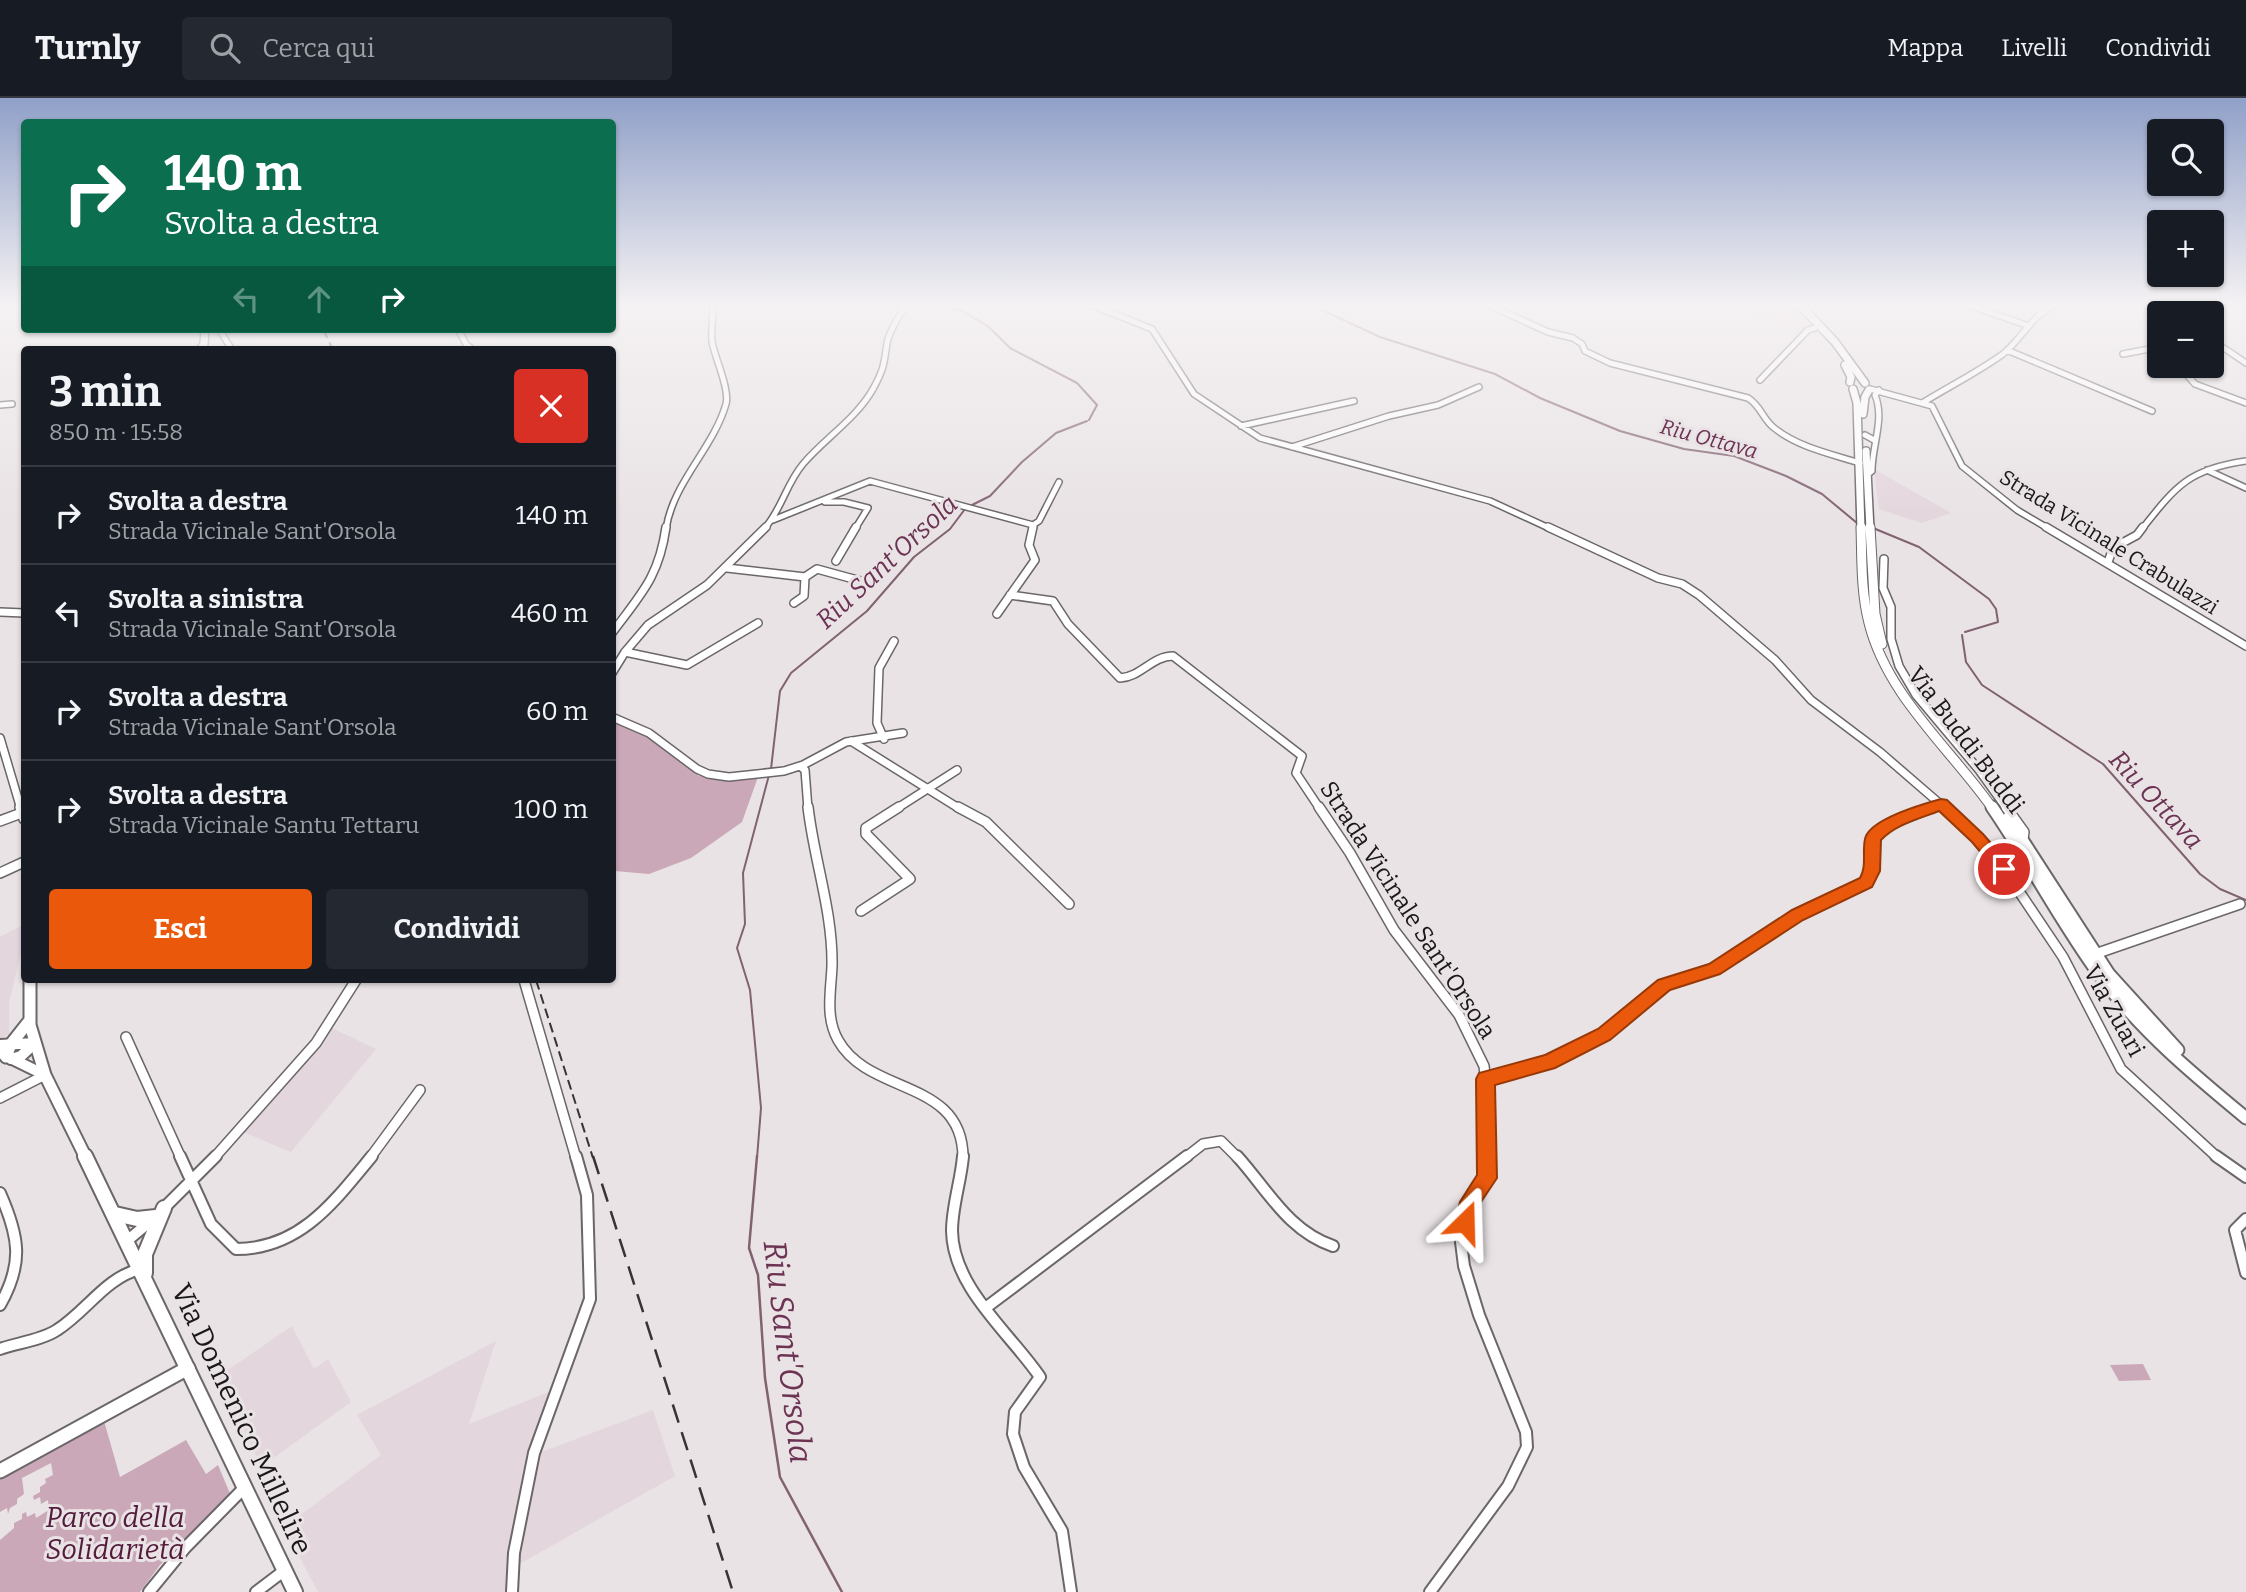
<!DOCTYPE html>
<html lang="it">
<meta charset="utf-8">
<style>
body{margin:0;font-family:Bitter,serif;background:#242831;color:#f1f3f6;height:100vh;display:flex;flex-direction:column;font-size:26px;white-space:nowrap}
*{box-sizing:border-box;margin:0}
p{font-size:23px;color:#9ea1a6}
.icon{flex:none;width:38px;height:38px;fill:none;stroke:currentColor;stroke-width:2;stroke-linecap:round;stroke-linejoin:round}
.map{position:relative;flex:1;overflow:hidden}
.sheet{position:absolute;left:21px;top:248px;width:595px;height:637px;display:flex;flex-direction:column;background:#171b24;border-radius:7px;box-shadow:0 2px 5px #0004}
.sheet>*{flex:none}
.hud{position:absolute;left:21px;top:21px;width:595px;height:214px;border-radius:7px;box-shadow:0 2px 5px #0004;background:#0b6e4f;color:#fff;overflow:hidden}
.controls{position:absolute;left:2147px;top:21px;display:grid;gap:14px}
.controls a{display:grid;place-items:center;width:77px;height:77px;border-radius:7px;background:#171b24;box-shadow:0 2px 5px #0004;font-size:35px}
.pin{position:absolute;display:grid;place-items:center;width:60px;height:60px;color:#fff;margin:-30px;border:4px solid #fff;border-radius:50%;box-shadow:0 2px 7px #0007}
.me{position:absolute;width:77px;margin:-38px;rotate:22deg;stroke-linejoin:round;filter:drop-shadow(0 0 5px #0008)}
.turn{display:flex;align-items:center;gap:24px;height:147px;padding:0 28px;font-size:32px}
.turn .icon{width:91px;height:91px;stroke-width:2.5}
.turn b{display:block;font-size:49px;line-height:60px}
.lanes{display:flex;align-items:center;height:66px;padding:0 28px;background:#0003;justify-content:center;gap:35px;direction:ltr}
.lanes .off{opacity:.35}
.round{display:grid;place-items:center;flex:none;width:74px;height:74px;border-radius:7px;background:#242831}
.summary{display:flex;align-items:center;justify-content:space-between;height:119px;padding:0 28px}
h1{font-size:42px;font-weight:700;line-height:52px}
.primary-button{display:flex;gap:14px;margin-top:auto;padding:14px 28px}
.primary-button a{flex:1;height:80px;border-radius:7px;background:#ea580c;color:#fff;font-size:28px;font-weight:700;line-height:80px;text-align:center}
.primary-button a+a{background:#242831;color:#f1f3f6}
ul{padding:0;list-style:none}
li{display:flex;align-items:center;gap:21px;height:98px;padding:0 28px;border-top:2px solid #363941}
li div{flex:1}
li b{display:block;font-size:26px}
li em{font-style:normal}
header{display:flex;align-items:center;gap:42px;box-sizing:border-box;height:98px;padding:0 35px;background:#171b24;border-bottom:2px solid #363941}
header strong{font-size:33px}
nav{display:flex;gap:38px;margin-inline-start:auto;font-size:24px}
.search{width:490px;height:63px;background:#242831;display:flex;align-items:center;gap:18px;box-sizing:border-box;padding:0 24px;border-radius:7px;color:#9ea1a6;font-size:26px}
.map>svg:first-child{display:block}
.built{fill:#e4d6dd}
.green{fill:#caa8b8}
.lines{fill:none;stroke-linecap:round;stroke-linejoin:round}
.stream-far1{stroke:#816271;stroke-width:2}
.stream{stroke:#816271;stroke-width:2.5}
.minor-far3-casing{stroke:#6b6669;stroke-width:8}
.minor-far2-casing{stroke:#6b6669;stroke-width:10}
.minor-far1-casing{stroke:#6b6669;stroke-width:12}
.minor-casing{stroke:#6b6669;stroke-width:14}
.tertiary-far1-casing{stroke:#6b6669;stroke-width:14}
.tertiary-casing{stroke:#6b6669;stroke-width:17}
.secondary-far3-casing{stroke:#6b6669;stroke-width:10}
.secondary-far2-casing{stroke:#6b6669;stroke-width:11}
.secondary-far1-casing{stroke:#6b6669;stroke-width:15}
.secondary-casing{stroke:#6b6669;stroke-width:18}
.minor-far3{stroke:#fff;stroke-width:5}
.minor-far2{stroke:#fff;stroke-width:7}
.minor-far1{stroke:#fff;stroke-width:9}
.minor{stroke:#fff;stroke-width:10}
.tertiary-far1{stroke:#fff;stroke-width:10}
.tertiary{stroke:#fff;stroke-width:13}
.secondary-far3{stroke:#fff;stroke-width:7}
.secondary-far2{stroke:#fff;stroke-width:9}
.secondary-far1{stroke:#fff;stroke-width:11}
.secondary{stroke:#fff;stroke-width:14}
.rail-far1{stroke:#363435;stroke-width:2;stroke-dasharray:10 5;stroke-linecap:butt}
.rail{stroke:#363435;stroke-width:2.5;stroke-dasharray:19 10;stroke-linecap:butt}
.route{fill:#ea580c;stroke:#983908;stroke-width:2}
.labels{text-anchor:middle;dominant-baseline:central;stroke-width:6;stroke-linejoin:round;paint-order:stroke}
.far-water-label{font-size:21px;font-style:italic;fill:#6c3353;stroke:#e9e3e5}
.far-street-label{font-size:21px;fill:#1a1819;stroke:#e9e3e5}
.street-label{font-size:24px;fill:#1a1819;stroke:#e9e3e5}
.water-label{font-size:26px;font-style:italic;fill:#6c3353;stroke:#e9e3e5}
.near-street-label{font-size:28px;fill:#1a1819;stroke:#e9e3e5}
.near-park-label{font-size:28px;font-style:italic;fill:#531b3c;stroke:#e9e3e5}
.near-water-label{font-size:32px;font-style:italic;fill:#6c3353;stroke:#e9e3e5}
</style>
<header>
<strong>Turnly</strong>
<div class="search"><svg class="icon" aria-label="search" viewBox="0 0 24 24"><circle cx="10" cy="10" r="6"/><path d="M15 15l6 6"/></svg>Cerca qui</div>
<nav><a>Mappa</a><a>Livelli</a><a>Condividi</a></nav>
</header>
<div class="map">
<svg width="2246" height="1494" viewBox="0 0 2246 1494">
<rect width="100%" height="100%" fill="#e9e3e5"/>
<path class="built" d="M1750,206H1790L1809,225L1802,235L1746,212Z
M1874,371L1951,415L1922,425L1879,411Z
M24,826V842L9,905V936L0,941V839Z
M332,930L376,951L291,1054L241,1033Z
M292,1228L314,1271L328,1261L351,1304L261,1369L219,1278Z
M496,1243L469,1326L551,1293L531,1358L653,1312L675,1378L514,1469L511,1494H318L284,1429L381,1357L357,1317Z"/>
<path class="green" d="M613,621L621,623L669,649L699,678L758,679L742,724L691,760L649,776L615,773L613,767Z
M2143,1266L2151,1282L2119,1283L2110,1267Z
M104,1323L120,1379L186,1342L206,1376L218,1367L231,1398L160,1467L140,1494H0V1442L14,1430V1425L22,1421V1416L26,1414L27,1419L35,1415L36,1420L49,1412L48,1402L41,1406L40,1399L34,1402L33,1398L40,1394V1389L46,1385L45,1381L53,1377L51,1365L22,1380L24,1396L17,1401V1406L10,1410L8,1416L7,1410L0,1414V1381Z"/>
<g class="lines">
<path class="stream-far1" d="M933,206L962,213L989,229L1010,250L1077,285L1097,307L1089,322
M1309,206L1380,239L1495,276L1540,300L1620,333L1684,351L1734,358L1786,378L1822,396L1857,425
M970,408L990,398L1022,364L1056,335L1087,323
M1873,430L1919,449L1989,501L1996,511L1998,524L1965,534
M1962,537L1966,564L1982,587L2103,666L2200,776L2220,791L2246,802
M771,671L780,593L791,575L867,513L914,459L950,431L965,411
M757,1060L761,1010L750,892L737,850L745,826L743,775L769,677"/>
<path class="stream" d="M757,1058L749,1150L758,1177L765,1280L780,1379L842,1494"/>
<defs>
<path id="minor-far3" d="M1089,206L1152,231L1194,296L1260,340L1490,403L1551,431
M1487,206L1548,234L1573,240L1582,246L1585,253L1610,265L1748,300C1760,307 1763,321 1773,329C1797,349 1831,356 1860,365
M1966,206L2029,228
M219,231L232,252
M458,231L466,246L473,252
M2212,242L2246,265
M2007,252L2152,313
M2123,256L2160,249
M2179,268L2195,286L2246,305
M1760,282L1808,232L1815,230
M1870,291L1932,308L1962,368L2017,412L2049,431
M1924,304C1950,288 1978,274 2003,256C2023,240 2033,214 2058,206
M0,307L12,306
M1241,328L1354,303
M1865,337L1874,342
M1292,349L1389,318L1438,307L1479,289
M2207,372L2246,390
M1868,376L1872,373C1872,347 1885,321 1875,297L1879,292
M825,404H844L868,410L855,431
M773,422L870,383L1033,427L1032,431
M1033,427L1039,423L1059,384
M666,431C673,384 713,351 726,306C730,292 715,260 712,244C711,232 713,218 713,206
M764,431C781,413 786,386 803,366C825,340 856,321 873,291C884,271 884,266 887,245C889,233 900,217 906,206
M2142,431C2176,388 2189,371 2246,363"/>
<path id="minor-far2" d="M1548,429L1658,480L1682,486L1699,497L1775,562L1811,602L1880,654L1946,711
M2046,429L2246,548
M1884,461L1883,490L1891,509V541L1899,568L1916,597L1979,672L2007,711
M836,463L856,429
M2108,464L2113,450L2137,437L2143,429
M727,470L805,479L817,471L861,483
M1010,497L1053,503L1068,526L1120,580C1141,579 1152,558 1173,558L1302,658L1296,675L1320,711
M794,505L804,498L805,479
M0,514L24,515
M997,516L1035,462L1029,447L1033,429
M612,535C641,496 659,479 666,429
M625,554L687,567L758,525
M612,575L625,554L648,527L707,487L766,429
M612,619L649,635L697,671L708,676L729,679L784,673L803,667L846,644L903,635
M0,640L21,711
M884,641L877,625L879,570L894,543
M851,643L960,711
M801,669L805,672L808,711
M896,711L957,672
M1929,711L1941,706"/>
<path id="minor-far1" d="M20,709L24,721
M808,709C814,762 833,814 832,868C831,893 825,919 838,942C869,998 963,980 963,1060
M958,709L986,724L1069,806
M1319,709L1350,755L1394,832L1459,917L1484,968L1488,1004L1487,1060
M1944,709L1978,740L2004,771L2021,754
M2006,709L2024,734L2023,741
M0,723L24,714
M2004,771L2063,859L2121,971L2218,1060
M0,775L24,764
M861,813L910,781L866,736V730L899,709
M2095,856L2240,806
M524,882L576,1060
M126,939L181,1060
M1485,981L1549,964L1604,936L1664,887L1714,871L1797,817L1866,784L1872,773L1873,740L1884,729L1933,709
M0,1000L45,977
M214,1060L316,945L356,882
M370,1060L420,992
M1185,1060L1203,1046L1221,1043L1238,1060"/>
<path id="minor" d="M180,1058L211,1126L236,1151C300,1151 334,1104 372,1058
M963,1058C961,1083 952,1108 952,1133C953,1190 1010,1235 1040,1279L1015,1314L1013,1336L1024,1369L1062,1433L1071,1494
M1237,1058C1267,1091 1288,1133 1333,1148
M2216,1058L2246,1079
M0,1095C19,1138 24,1165 0,1207
M162,1112L216,1058
M2246,1121L2235,1132L2246,1175
M128,1142L153,1121
M988,1208L1187,1058
M0,1251C17,1245 42,1242 57,1232C87,1213 105,1180 140,1171
M149,1494L185,1450L245,1389
M256,1494L285,1472
M512,1494L514,1455L534,1355L590,1201L587,1097L576,1058
M1430,1494L1508,1388L1527,1349L1526,1334L1479,1217L1464,1168L1461,1144L1470,1104L1487,1080V1058"/>
<path id="tertiary-far1" d="M0,947L35,945
M0,955L45,977
M11,961L21,958L35,945"/>
<path id="tertiary" d="M0,1373L188,1270"/>
<path id="secondary-far3" d="M1799,206L1835,244L1865,285
M200,252L204,246L205,231
M1845,267L1851,279L1850,284
M1853,291L1857,305L1861,431
M1863,316L1865,299L1869,292
M1866,353L1870,431"/>
<path id="secondary-far2" d="M1861,429C1862,462 1861,494 1869,525C1887,598 1951,651 1993,711
M1870,429L1875,516L1882,546"/>
<path id="secondary-far1" d="M1992,709C2030,764 2061,825 2101,879C2142,934 2194,977 2246,1020
M2008,720L2109,876L2178,952
M30,882V927L45,977L86,1060
M6,959L11,946L30,922"/>
<path id="secondary" d="M85,1058L295,1494
M115,1116L137,1121L156,1119
M145,1175V1156L164,1110"/>
</defs>
<use href="#minor-far3" class="minor-far3-casing"/>
<use href="#minor-far2" class="minor-far2-casing"/>
<use href="#minor-far1" class="minor-far1-casing"/>
<use href="#minor" class="minor-casing"/>
<use href="#tertiary-far1" class="tertiary-far1-casing"/>
<use href="#tertiary" class="tertiary-casing"/>
<use href="#secondary-far3" class="secondary-far3-casing"/>
<use href="#secondary-far2" class="secondary-far2-casing"/>
<use href="#secondary-far1" class="secondary-far1-casing"/>
<use href="#secondary" class="secondary-casing"/>
<use href="#minor-far3" class="minor-far3"/>
<use href="#minor-far2" class="minor-far2"/>
<use href="#minor-far1" class="minor-far1"/>
<use href="#minor" class="minor"/>
<use href="#tertiary-far1" class="tertiary-far1"/>
<use href="#tertiary" class="tertiary"/>
<use href="#secondary-far3" class="secondary-far3"/>
<use href="#secondary-far2" class="secondary-far2"/>
<use href="#secondary-far1" class="secondary-far1"/>
<use href="#secondary" class="secondary"/>
<path class="rail-far1" d="M323,231L333,252
M536,882L593,1060"/>
<path class="rail" d="M593,1058L733,1494"/>
</g>
<linearGradient id="sky" x2="0" y2="1"><stop stop-color="#90a0c8"/><stop offset="0.5" stop-color="#f5f2f3"/><stop offset="1" stop-color="#f5f2f3" stop-opacity="0"/></linearGradient>
<rect width="2246" height="415" fill="url(#sky)"/>
<path class="route" d="M1941,701L1947,702L1983,736L2010,767L2012,771L2010,776H1999L1972,744L1939,713C1919,721 1896,726 1881,742L1880,773L1872,789L1803,822L1720,876L1670,892L1610,942L1555,970L1495,987L1497,1080L1479,1107L1472,1131L1465,1133L1458,1131L1455,1124L1460,1104L1477,1077L1476,981L1479,975L1545,957L1598,931L1658,882L1709,866L1792,812L1860,780C1867,768 1862,755 1865,741C1869,721 1923,706 1941,701Z"/>
<g class="labels">
<g class="far-water-label">
<text transform="translate(1709 341) rotate(15)">Riu Ottava</text>
</g>
<g class="far-street-label">
<text transform="translate(2109 444) rotate(32)">Strada Vicinale Crabulazzi</text>
</g>
<g class="street-label">
<text transform="translate(1966 642) rotate(53)">Via Buddi Buddi</text>
<text transform="translate(1408 812) rotate(57)">Strada Vicinale Sant'Orsola</text>
<text transform="translate(2114 913) rotate(61)">Via Zuari</text>
</g>
<g class="water-label">
<text transform="translate(887 464) rotate(-43)">Riu Sant'Orsola</text>
<text transform="translate(2156 702) rotate(47)">Riu Ottava</text>
</g>
<g class="near-street-label">
<text transform="translate(242 1321) rotate(65)">Via Domenico Millelire</text>
</g>
<g class="near-park-label">
<text x="115" y="1419">Parco della<tspan x="115" dy="32">Solidarietà</tspan></text>
</g>
<g class="near-water-label">
<text transform="translate(788 1254) rotate(83)">Riu Sant'Orsola</text>
</g>
</g>
</svg>
<div class="controls">
<a><svg class="icon" aria-label="search" viewBox="0 0 24 24"><circle cx="10" cy="10" r="6"/><path d="M15 15l6 6"/></svg></a>
<a>+</a>
<a>−</a>
</div>
<div class="pin" style="left:2004px;top:771px;background:#d93025"><svg class="icon" aria-label="arrive" viewBox="0 0 24 24"><path d="M6 21V4h12l-3 4 3 4H6"/></svg></div>
<svg class="me" style="left:1465px;top:1124px" viewBox="-20 -20 40 40"><path d="M0-17L14 15 0 8-14 15z" fill="#ea580c" stroke="#fff" stroke-width="4"/></svg>
<div class="hud">
<div class="turn"><svg class="icon" aria-label="right" viewBox="0 0 24 24"><path d="M7 20v-9h11M14 6l5 5-5 5"/></svg><div><b>140 m</b>Svolta a destra</div></div>
<div class="lanes"><svg class="icon off" aria-label="left" viewBox="0 0 24 24"><path d="M17 20v-9H6M10 6l-5 5 5 5"/></svg><svg class="icon off" aria-label="ahead" viewBox="0 0 24 24"><path d="M12 20V5M6 11l6-6 6 6"/></svg><svg class="icon" aria-label="right" viewBox="0 0 24 24"><path d="M7 20v-9h11M14 6l5 5-5 5"/></svg></div>
</div>
<section class="sheet">
<div class="summary"><div><h1>3 min</h1><p>850 m · 15:58</p></div><a class="round" style="background:#d93025;color:#fff"><svg class="icon" aria-label="close" viewBox="0 0 24 24"><path d="M6 6l12 12M18 6L6 18"/></svg></a></div>
<ul>
<li><svg class="icon" aria-label="right" viewBox="0 0 24 24"><path d="M7 20v-9h11M14 6l5 5-5 5"/></svg><div><b>Svolta a destra</b><p>Strada Vicinale Sant'Orsola</p></div><em>140 m</em></li>
<li><svg class="icon" aria-label="left" viewBox="0 0 24 24"><path d="M17 20v-9H6M10 6l-5 5 5 5"/></svg><div><b>Svolta a sinistra</b><p>Strada Vicinale Sant'Orsola</p></div><em>460 m</em></li>
<li><svg class="icon" aria-label="right" viewBox="0 0 24 24"><path d="M7 20v-9h11M14 6l5 5-5 5"/></svg><div><b>Svolta a destra</b><p>Strada Vicinale Sant'Orsola</p></div><em>60 m</em></li>
<li><svg class="icon" aria-label="right" viewBox="0 0 24 24"><path d="M7 20v-9h11M14 6l5 5-5 5"/></svg><div><b>Svolta a destra</b><p>Strada Vicinale Santu Tettaru</p></div><em>100 m</em></li>
</ul>
<div class="primary-button"><a>Esci</a><a>Condividi</a></div>
</section>
</div>
